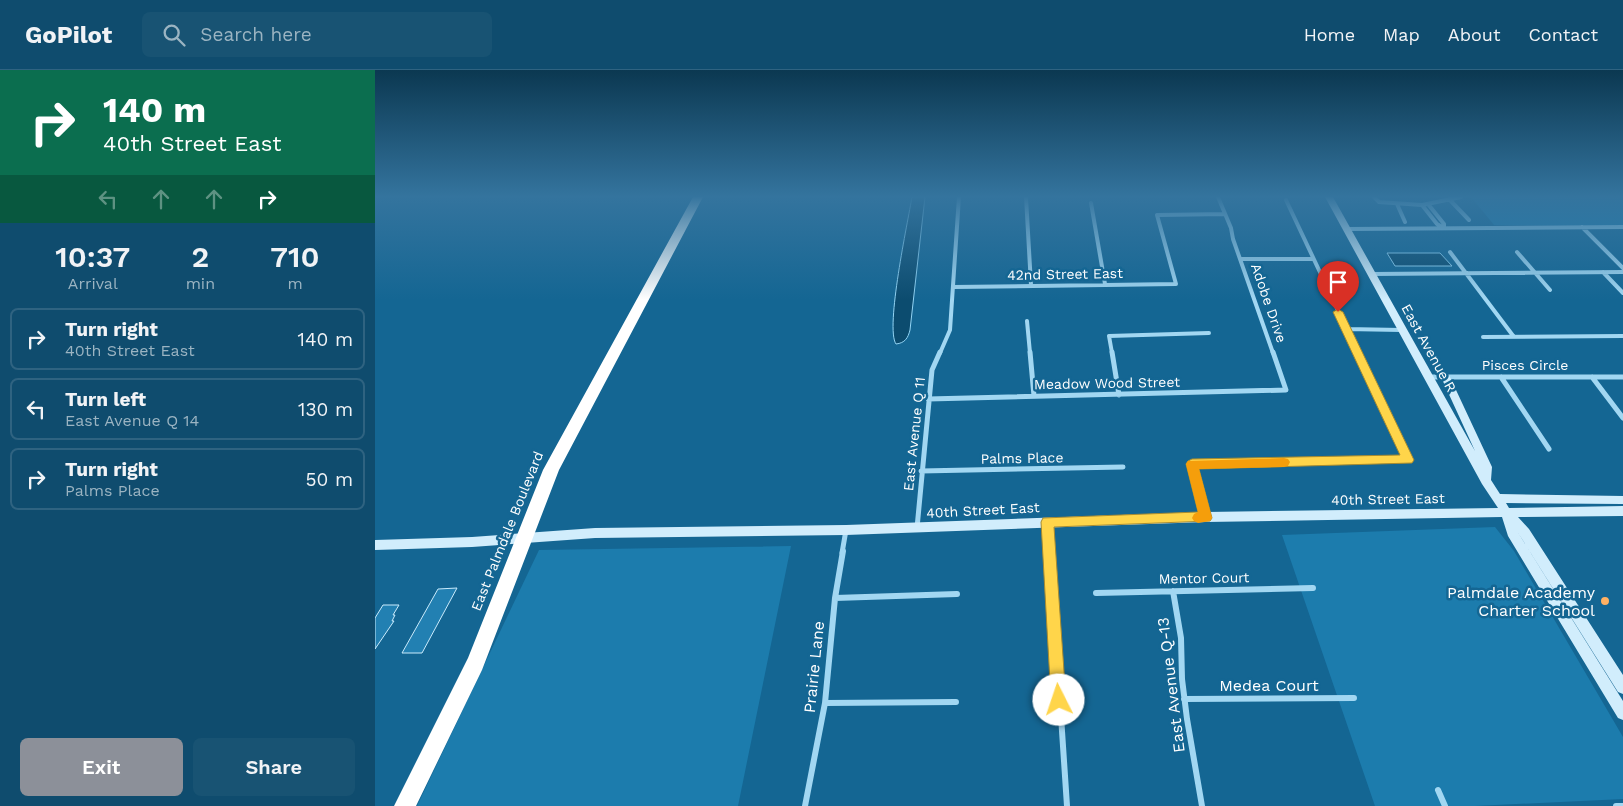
<!DOCTYPE html>
<style>
body{margin:0;font-family:"Work Sans",sans-serif;background:#185373;color:#f1f3f6;height:100vh;display:flex;flex-direction:column;font-size:19px;white-space:nowrap}
*{box-sizing:border-box;margin:0}
p{font-size:16px;color:#9bb4c2}
.icon{flex:none;width:28px;height:28px;fill:none;stroke:currentColor;stroke-width:2;stroke-linecap:round;stroke-linejoin:round}
.map{position:relative;flex:1;overflow:hidden}
.sheet{display:flex;flex-direction:column;background:#0f4c6e;width:375px}
.sheet>*{flex:none}
.hud{background:#0b6e4f;color:#fff;overflow:hidden}
.pin{position:absolute;display:grid;place-items:center;width:42px;height:42px;color:#fff;margin:-51px -21px;border-radius:50% 50% 50% 0;rotate:-45deg;box-shadow:0 0 5px #0007}
.pin .icon{rotate:45deg}
.me{position:absolute;width:55px;margin:-28px;rotate:356deg;stroke-linejoin:round;filter:drop-shadow(0 0 4px #0008)}
.turn{display:flex;align-items:center;gap:18px;height:105px;padding:0 20px;font-size:22px}
.turn .icon{width:65px;height:65px;stroke-width:2.5}
.turn b{display:block;font-size:35px;line-height:42px}
.lanes{display:flex;align-items:center;height:48px;padding:0 20px;background:#0003;justify-content:center;gap:25px;direction:ltr}
.lanes .off{opacity:.35}
.eta{display:flex;justify-content:space-evenly;align-items:center;height:85px;text-align:center}
.eta b{font-size:30px;font-weight:600;line-height:35px}
.primary-button{display:flex;gap:10px;margin-top:auto;padding:10px 20px}
.primary-button a{flex:1;height:58px;border-radius:8px;background:#8c9099;color:#fff;font-size:20px;font-weight:600;line-height:58px;text-align:center}
.primary-button a+a{background:#185373;color:#f1f3f6}
ul{padding:0;list-style:none}
li{display:flex;align-items:center;gap:15px;height:62px;margin:0 10px 8px;padding:0 10px;border:2px solid #2f6381;border-radius:8px}
li div{flex:1}
li b{display:block;font-size:19px}
li em{font-style:normal}
header{display:flex;align-items:center;gap:30px;box-sizing:border-box;height:70px;padding:0 25px;background:#0f4c6e;border-bottom:1px solid #2f6381}
header strong{font-size:24px}
nav{display:flex;gap:28px;margin-inline-start:auto;font-size:18px}
.search{width:350px;height:45px;background:#185373;display:flex;align-items:center;gap:12px;box-sizing:border-box;padding:0 18px;border-radius:8px;color:#9bb4c2;font-size:19px}
main{display:flex;flex:1;min-height:0}
.map>svg:first-child{display:block}
.green{fill:#1c7cad}
.water{fill:#0c4c6f;stroke:#94d5f5}
.building{fill:#2280b2;stroke:#caebfc}
.lines{fill:none;stroke-linecap:round;stroke-linejoin:round}
.street-far2{stroke:#a2d7f2;stroke-width:4}
.street-far1{stroke:#a2d7f2;stroke-width:5}
.street{stroke:#a2d7f2;stroke-width:6}
.secondary{fill:#d1edfc;fill-rule:evenodd}
.highway{fill:#fff;fill-rule:evenodd}
.route{fill:#ffd54a;stroke:#a68a30}
.slow{fill:#f59e0b}
.poi-dot{fill:#ffb163;stroke:#146693;stroke-width:2}
.labels{text-anchor:middle;dominant-baseline:central;stroke-width:5;stroke-linejoin:round;paint-order:stroke}
.street-label{font-size:14px;fill:#fff;stroke:#146693}
.near-poi-label{font-size:16px;fill:#fff;stroke:#146693;text-anchor:end}
.near-street-label{font-size:16px;fill:#fff;stroke:#146693}
</style>
<header>
<strong>GoPilot</strong>
<div class="search"><svg class="icon" aria-label="search" viewBox="0 0 24 24"><circle cx="10" cy="10" r="6"/><path d="M15 15l6 6"/></svg>Search here</div>
<nav><a>Home</a><a>Map</a><a>About</a><a>Contact</a></nav>
</header>
<main>
<section class="sheet">
<div class="hud">
<div class="turn"><svg class="icon" aria-label="right" viewBox="0 0 24 24"><path d="M7 20v-9h11M14 6l5 5-5 5"/></svg><div><b>140 m</b>40th Street East</div></div>
<div class="lanes"><svg class="icon off" aria-label="left" viewBox="0 0 24 24"><path d="M17 20v-9H6M10 6l-5 5 5 5"/></svg><svg class="icon off" aria-label="ahead" viewBox="0 0 24 24"><path d="M12 20V5M6 11l6-6 6 6"/></svg><svg class="icon off" aria-label="ahead" viewBox="0 0 24 24"><path d="M12 20V5M6 11l6-6 6 6"/></svg><svg class="icon" aria-label="right" viewBox="0 0 24 24"><path d="M7 20v-9h11M14 6l5 5-5 5"/></svg></div>
</div>
<div class="eta">
<div><b>10:37</b><p>Arrival</p></div>
<div><b>2</b><p>min</p></div>
<div><b>710</b><p>m</p></div>
</div>
<ul>
<li><svg class="icon" aria-label="right" viewBox="0 0 24 24"><path d="M7 20v-9h11M14 6l5 5-5 5"/></svg><div><b>Turn right</b><p>40th Street East</p></div><em>140 m</em></li>
<li><svg class="icon" aria-label="left" viewBox="0 0 24 24"><path d="M17 20v-9H6M10 6l-5 5 5 5"/></svg><div><b>Turn left</b><p>East Avenue Q 14</p></div><em>130 m</em></li>
<li><svg class="icon" aria-label="right" viewBox="0 0 24 24"><path d="M7 20v-9h11M14 6l5 5-5 5"/></svg><div><b>Turn right</b><p>Palms Place</p></div><em>50 m</em></li>
</ul>
<div class="primary-button"><a>Exit</a><a>Share</a></div>
</section>
<div class="map">
<svg width="1248" height="736" viewBox="0 0 1248 736">
<rect width="100%" height="100%" fill="#146693"/>
<path class="green" d="M1096,127H1248V156L1119,155Z
M1120,457L1139,481L1248,667V729L1100,736H1000L907,465Z
M416,476L363,736H42L164,480Z"/>
<path class="water" d="M537,127H550L535,260C533,268 530,273 521,274C510,258 533,151 537,127Z
M1012,183H1065L1077,196H1020Z"/>
<path class="building" d="M82,518L47,583H27L63,519Z
M8,535H24L18,545H20L17,551H19L0,579V548Z"/>
<g class="lines">
<path class="street-far2" d="M651,127L656,215
M843,127L856,158L858,169L898,283
M999,127L1004,132L1047,135L1086,127
M1074,129L1094,150
M911,130L983,283
M716,133L730,214
M1022,134L1030,152
M1047,135L1062,154L1069,158V154L1053,134
M1207,157L1248,198
M972,159L1248,157
M1075,182L1139,267
M1142,182L1175,220
M865,189H938
M1228,202L1248,223
M996,204L1248,202
M578,217L801,214L782,145L850,144
M652,251L655,283
M971,259L1026,260
M1108,267L1248,266
M565,283L575,260L584,127
M737,283L734,266L834,263"/>
<path class="street-far1" d="M655,282L659,326
M737,282L744,325
M1054,307H1248
M1126,307L1174,379
M1217,307L1248,348
M553,329L911,320L898,282
M546,401L748,397
M831,447L817,394L1033,390L982,282
M673,452L675,483
M542,458L557,300L565,282
M467,483L471,460"/>
<path class="street" d="M675,481L692,736
M798,521L806,568L807,609L812,649L827,736
M721,523L938,518
M460,528L582,524
M809,629L979,628
M450,633L581,632
M1063,720L1070,736
M430,736L450,633L460,528L468,481
M1241,736H1248"/>
<path class="secondary" d="M950,127H958L1100,381L1066,307L1071,304L1074,305L1117,397L1116,410L1125,424L1248,426V434L1131,433L1134,438L1248,436V446L1143,447L1154,459L1248,605V624L1243,622L1142,461L1248,631V650L1243,648L1133,466L1127,447L831,452L471,465L220,468L97,477L0,480V470L97,467L220,458L471,455L831,442L1123,438L1107,414Z"/>
<path class="highway" d="M318,127H328L184,400L107,600L41,736H19L93,588L168,400Z"/>
</g>
<linearGradient id="sky" x2="0" y2="1"><stop stop-color="#0b3851"/><stop offset="0.55" stop-color="#34749e"/><stop offset="1" stop-color="#34749e" stop-opacity="0"/></linearGradient>
<rect width="1248" height="230" fill="url(#sky)"/>
<path class="route" d="M963,239L968,242L1039,390L1037,393L824,399L837,448L835,451L679,457L691,630L689,635L684,637L678,635L676,630L666,452L668,448L823,442L811,394L813,391L817,389L1025,385L958,242Z"/>
<path class="slow" d="M909,388L913,389L915,392L913,396L909,397L824,399L837,448L835,451L823,453L819,451L817,448L819,444L823,442L811,394L813,391Z"/>
<circle class="poi-dot" cx="1230" cy="531" r="5"/>
<g class="labels">
<g class="street-label">
<text transform="translate(690 204) rotate(-1)">42nd Street East</text>
<text transform="translate(894 233) rotate(71)">Adobe Drive</text>
<text transform="translate(1054 278) rotate(61)">East Avenue R</text>
<text x="1150" y="295">Pisces Circle</text>
<text transform="translate(732 313) rotate(-1)">Meadow Wood Street</text>
<text transform="translate(539 364) rotate(-84)">East Avenue Q 11</text>
<text transform="translate(647 388) rotate(-1)">Palms Place</text>
<text transform="translate(1013 429) rotate(-1)">40th Street East</text>
<text transform="translate(608 440) rotate(-3)">40th Street East</text>
<text transform="translate(132 461) rotate(-68)">East Palmdale Boulevard</text>
<text transform="translate(829 508) rotate(-1)">Mentor Court</text>
</g>
<g class="near-poi-label">
<text x="1220" y="522">Palmdale Academy<tspan x="1220" dy="18">Charter School</tspan></text>
</g>
<g class="near-street-label">
<text transform="translate(439 597) rotate(-84)">Prairie Lane</text>
<text transform="translate(796 615) rotate(-97)">East Avenue Q-13</text>
<text x="894" y="615">Medea Court</text>
</g>
</g>
</svg>
<div class="pin" style="left:963px;top:242px;background:#d93025"><svg class="icon" aria-label="arrive" viewBox="0 0 24 24"><path d="M6 21V4h12l-3 4 3 4H6"/></svg></div>
<svg class="me" style="left:684px;top:630px" viewBox="-20 -20 40 40"><circle r="19" fill="#fff"/><path d="M0-13L10 11 0 6-10 11z" fill="#ffd54a"/></svg>
</div>
</main>
